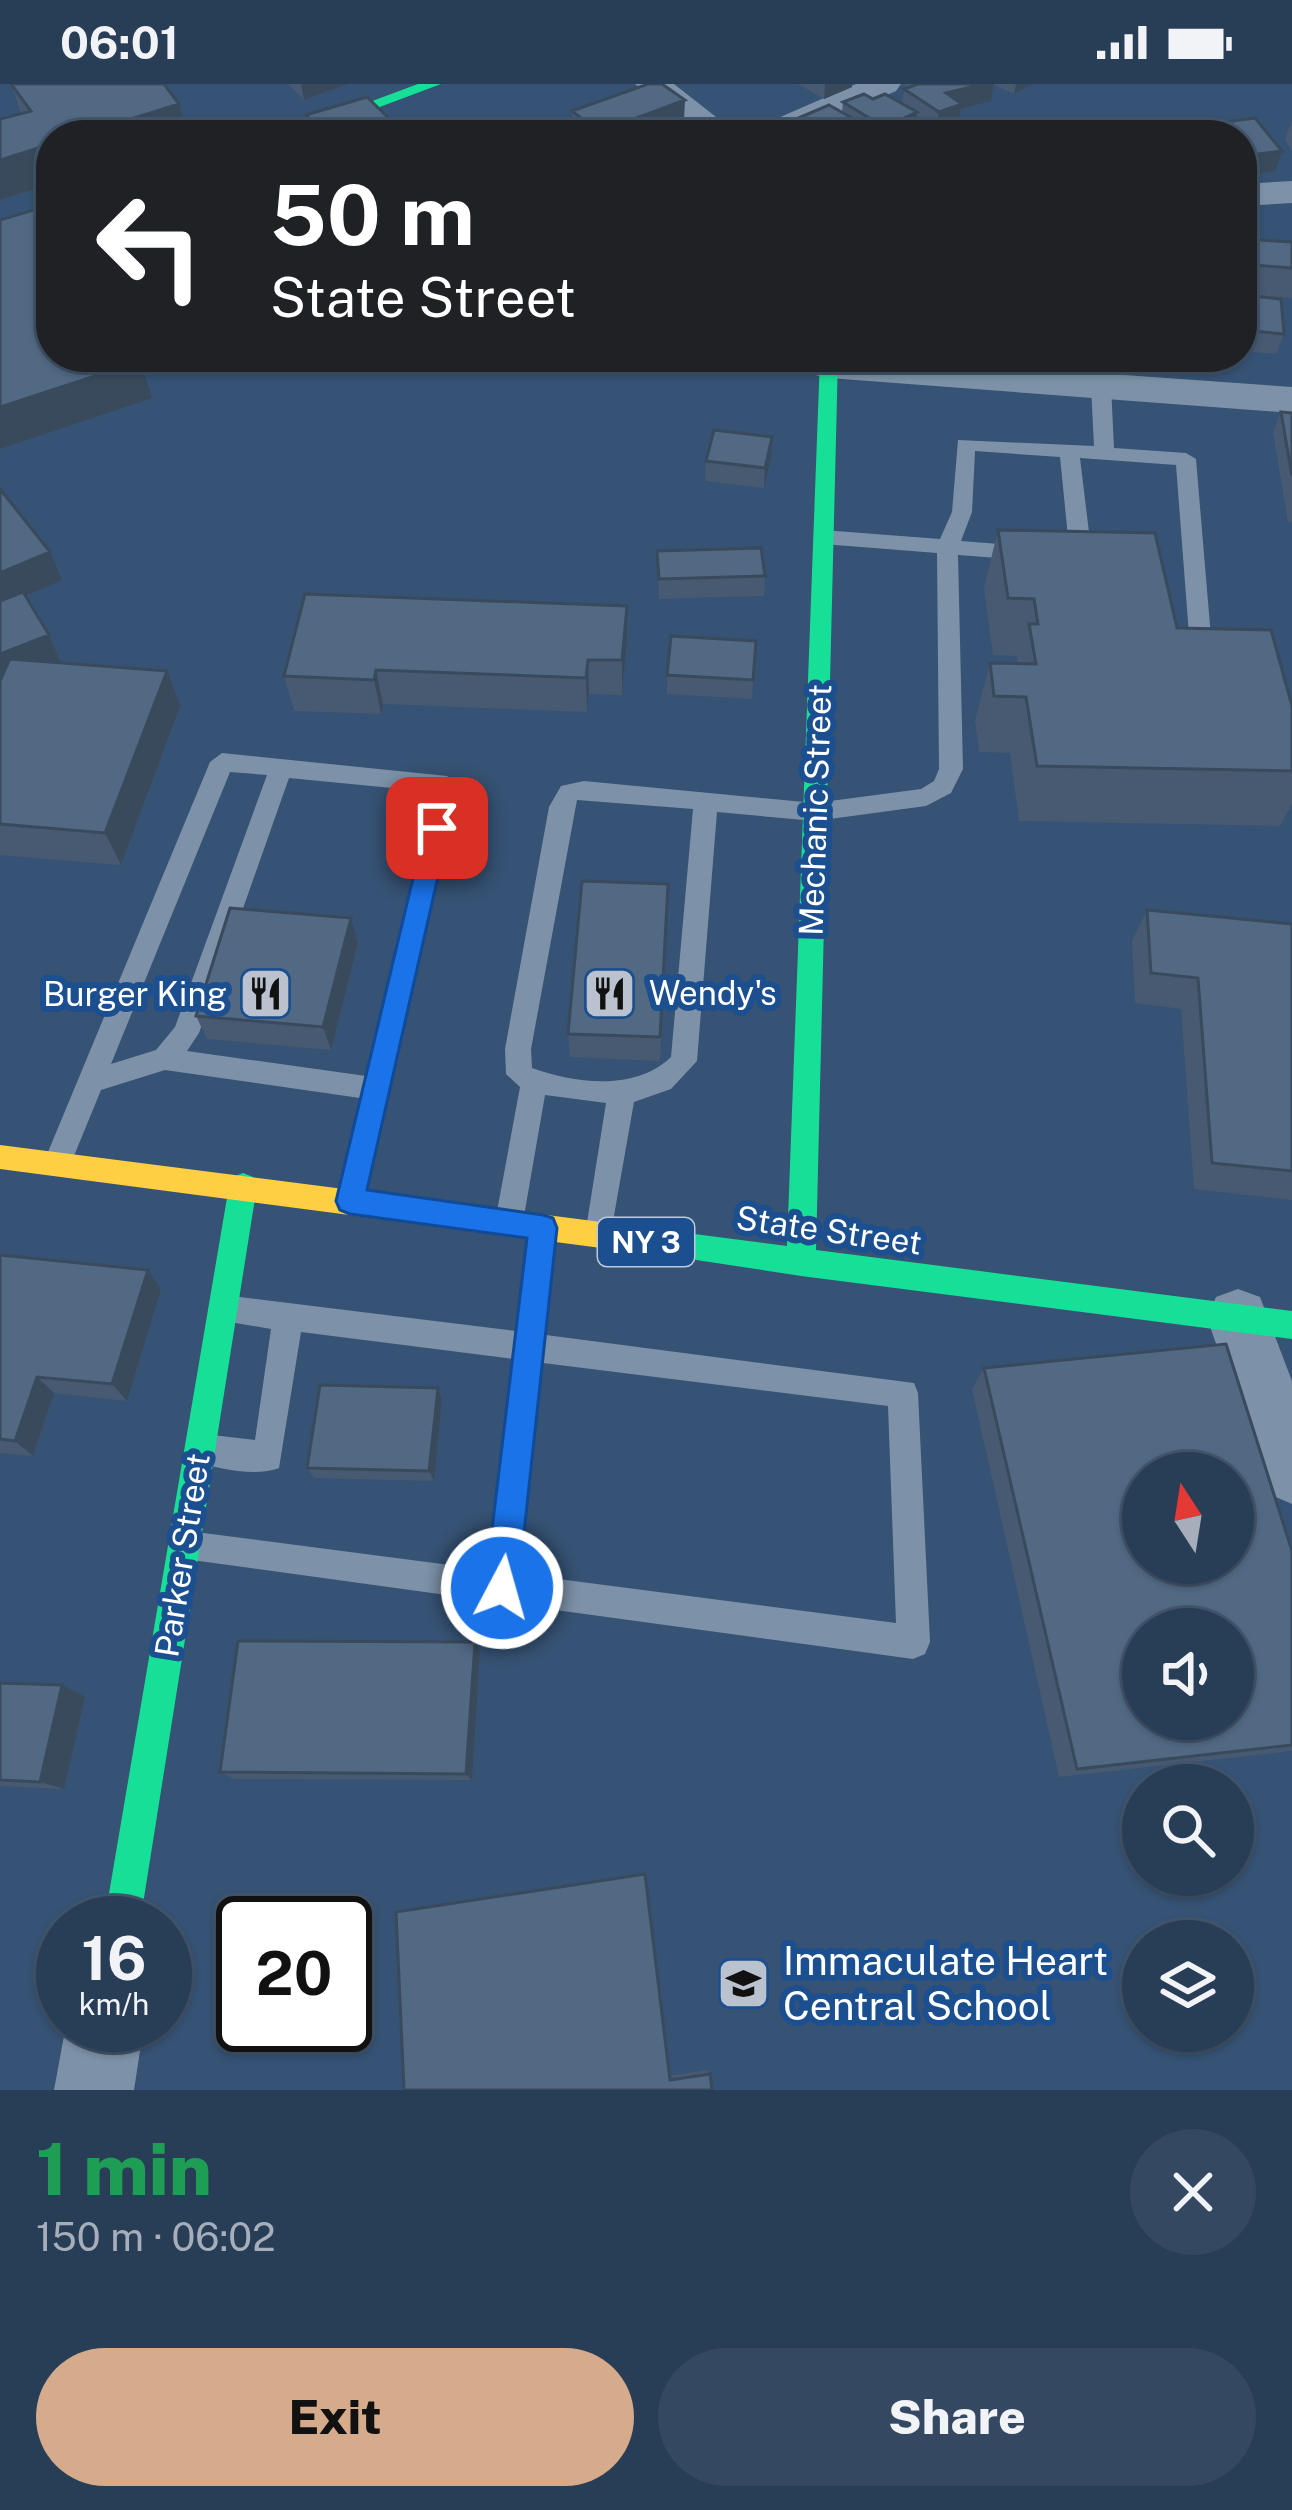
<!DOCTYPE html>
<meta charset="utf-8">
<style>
body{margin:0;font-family:"Public Sans",sans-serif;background:#344961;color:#f1f3f6;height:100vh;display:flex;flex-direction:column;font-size:45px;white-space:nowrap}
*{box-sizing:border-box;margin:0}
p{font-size:39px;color:#a5aeba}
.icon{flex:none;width:66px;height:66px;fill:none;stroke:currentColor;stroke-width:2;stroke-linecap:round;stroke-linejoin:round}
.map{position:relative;height:2006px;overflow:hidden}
.side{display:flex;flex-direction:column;background:#283e57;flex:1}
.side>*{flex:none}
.guide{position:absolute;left:36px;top:36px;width:1221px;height:252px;border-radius:48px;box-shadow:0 3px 9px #0004,0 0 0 3px #44576d;background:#202124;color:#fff;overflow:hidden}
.needle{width:78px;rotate:348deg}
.tools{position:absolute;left:1122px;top:1368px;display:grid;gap:24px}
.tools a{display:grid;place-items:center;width:132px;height:132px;border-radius:50%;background:#283e57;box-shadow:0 3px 9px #0004,0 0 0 3px #44576d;font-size:60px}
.speed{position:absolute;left:36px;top:1812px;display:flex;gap:24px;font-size:60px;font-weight:700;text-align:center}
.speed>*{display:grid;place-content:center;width:156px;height:156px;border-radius:50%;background:#283e57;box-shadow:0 3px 9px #0004,0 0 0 3px #44576d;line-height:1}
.speed small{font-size:30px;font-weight:400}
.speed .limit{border:6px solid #111;border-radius:18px;background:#fff;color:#111}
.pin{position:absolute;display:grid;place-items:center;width:102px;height:102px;color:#fff;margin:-51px;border-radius:24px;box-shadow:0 6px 18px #0006}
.me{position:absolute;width:132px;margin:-66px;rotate:6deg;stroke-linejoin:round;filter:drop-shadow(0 0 9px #0008)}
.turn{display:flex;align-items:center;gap:42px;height:252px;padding:0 36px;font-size:54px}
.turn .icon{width:156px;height:156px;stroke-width:2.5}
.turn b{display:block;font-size:84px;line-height:102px}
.round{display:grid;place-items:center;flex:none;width:126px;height:126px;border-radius:63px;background:#344961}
.overview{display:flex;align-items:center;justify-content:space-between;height:204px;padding:0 36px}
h1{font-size:72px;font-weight:800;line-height:90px;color:#1e9e55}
.button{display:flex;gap:24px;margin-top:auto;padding:24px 36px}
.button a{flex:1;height:138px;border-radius:72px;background:#d6ab8b;color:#111;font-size:48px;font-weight:800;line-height:138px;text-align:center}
.button a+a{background:#344961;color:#f1f3f6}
.status{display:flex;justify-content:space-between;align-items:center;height:84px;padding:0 60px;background:#283e57;direction:ltr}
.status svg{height:33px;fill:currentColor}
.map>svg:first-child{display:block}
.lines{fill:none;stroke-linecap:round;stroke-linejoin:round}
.lane{fill:#7d92a8;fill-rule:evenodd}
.street{fill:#7d92a8;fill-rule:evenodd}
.fast{fill:#16e098;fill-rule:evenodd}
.slow{fill:#ffcf43;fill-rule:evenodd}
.wall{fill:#475a72}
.shaded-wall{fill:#394a5c}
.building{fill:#526984;stroke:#394a5c;stroke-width:3;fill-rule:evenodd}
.route{fill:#1a73e8;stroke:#114b97;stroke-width:3}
.labels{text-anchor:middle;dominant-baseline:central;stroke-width:12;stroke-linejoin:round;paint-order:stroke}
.shield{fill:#1b4f8f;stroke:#bbcadd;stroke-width:3}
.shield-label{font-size:30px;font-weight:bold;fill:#fff}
.street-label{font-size:33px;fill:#fff;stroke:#1b4f8f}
.poi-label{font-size:33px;fill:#fff;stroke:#1b4f8f;text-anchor:start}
.near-poi-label{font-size:39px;fill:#fff;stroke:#1b4f8f;text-anchor:start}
</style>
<div class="status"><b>06:01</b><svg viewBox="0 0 49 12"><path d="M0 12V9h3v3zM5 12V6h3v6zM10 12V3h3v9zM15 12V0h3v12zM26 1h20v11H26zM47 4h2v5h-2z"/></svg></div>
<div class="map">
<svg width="1292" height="2006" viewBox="0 0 1292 2006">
<rect width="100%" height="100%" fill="#365274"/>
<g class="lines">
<path class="lane" d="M1101,296L1111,302L1114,364L1186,369L1196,375L1213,577L1210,583L1202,585L1191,577L1176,381L1080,374L1092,473L1081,480L1070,473L1060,373L975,367L972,428L961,457L1026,462L1037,469L1026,476L958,471L963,685L951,709L926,722L815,737L717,728L697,977L671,1005L634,1018L609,1160L599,1164L589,1160L585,1151L606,1019L545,1011L523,1138L519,1147L509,1151L499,1147L495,1138L520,1003L506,990L505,965L549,723L561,702L584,697L815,719L921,705L934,697L939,685L937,469L823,460L813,453L823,446L940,455L952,428L958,356L1094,362L1091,302ZM577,716L693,725L671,973C636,1007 576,1000 532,984L531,965Z
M222,669L447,692L459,701L364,1117L360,1126L350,1130L340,1126L336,1117L360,1014L165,986L101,1006L67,1089L57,1092L47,1089L43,1080L210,678ZM230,688L267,691L175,943L156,966L111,980ZM289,694L433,708L366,992L187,967L199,949Z
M543,1130L553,1134L557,1143L546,1251L914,1299L918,1309L930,1558L925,1570L913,1575L177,1474L172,1463L177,1452L188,1447L488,1486L513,1275L301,1248L279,1384C257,1393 215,1385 193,1376L189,1365L193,1354L204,1350L255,1356L271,1245L213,1235L208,1225L213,1215L223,1211L516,1247L529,1143L533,1134ZM543,1279L888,1322L896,1539L520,1490Z"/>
<path class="street" d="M635,0H674L739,51H700Z
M856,0H901L896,7L796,51H750L755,44Z
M1292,97V119L1242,122V100Z
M815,273H872L1292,303V329L829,294L815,291L809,282Z
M1238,1205L1260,1213L1292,1297V1420L1269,1410L1207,1234L1216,1213Z
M66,1941H144L134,2006H54Z"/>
<path class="fast" d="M418,0H441L305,51H281Z
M820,273H838L816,1166L1292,1227V1255L801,1192L591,1160L587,1151L591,1142L601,1138L787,1162Z
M243,1089L253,1093L257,1102L140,1839H104L229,1102L233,1093Z"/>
<path class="slow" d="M0,1061L601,1138L611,1142L615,1151L611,1160L601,1164L0,1085Z"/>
</g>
<path class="wall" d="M11,0L51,51V100L0,116V35L21,29Z
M288,0H348L304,16Z
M798,0H852V3L824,15Z
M905,0H1032L1014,10L994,1L991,17L961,25L959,40L936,48L916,34L914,48L907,51H768V47L842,28L843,18L873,15L902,20Z
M572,27L684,36L644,51H578L573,47Z
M306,31L406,51H310Z
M1292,36V67L1285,55Z
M1225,38L1282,67L1275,87L1245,91L1242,87V51H1221Z
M1167,39L1207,51H1164Z
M1242,155L1292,158V214L1242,210Z
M1242,211L1284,250L1276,270L1242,267Z
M687,273H771L768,287L687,280Z
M1281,328L1292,329V438H1288L1273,348Z
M771,373L764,404L705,397L706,377Z
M0,405L50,468L62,496L25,512L49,551L61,579L180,622L121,781L0,771Z
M998,446L1177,544L1292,622V720L1280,742L1019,737L1010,669L979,668L975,636L990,579L1018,580L1017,572L993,571L984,504Z
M657,467L765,492L764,512L659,515Z
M627,557L622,611L589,610L587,628L383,620L381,630L294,627L284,592Z
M756,557L752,615L667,610V591Z
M667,825L660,977L570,973L568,950Z
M1147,826L1292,840V1116L1194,1105L1181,925L1135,919L1132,857Z
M351,834L358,859L331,966L207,955L196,932Z
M0,1171L148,1186L161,1205L127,1317L54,1309L33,1372L0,1369Z
M984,1284L1292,1467V1667L1059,1693L972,1305Z
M438,1304L442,1315L434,1397L314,1394L307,1384Z
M480,1568L472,1696L234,1695L220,1688Z
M0,1599L85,1613L64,1705L0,1702Z
M707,1986L710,1990L712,2006H404L669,1992Z"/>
<path class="shaded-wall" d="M301,0H348L304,16Z
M825,0H852V3L824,15Z
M984,0H994L991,17L961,25L959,40L936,48L939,28L946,9Z
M1016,0H1032L1014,10Z
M685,16L684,36L644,51H599V48Z
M179,20L187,51H80Z
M917,28L914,48L907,51H883L884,43Z
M861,39L860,51H834Z
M51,60V100L0,116V76Z
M1282,67L1275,87L1245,91L1251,71Z
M141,277L152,314L0,365V323Z
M772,353L771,373L764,404L765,384Z
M50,468L62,496L0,523V489Z
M627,522V557L622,611V576Z
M49,551L61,579L0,603V570Z
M588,576L589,610L587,628L586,594Z
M376,586L383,620L381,630L374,596Z
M167,587L180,622L121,781L105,749Z
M351,834L358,859L331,966L323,943Z
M148,1186L161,1205L127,1317L112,1300Z
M37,1293L54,1309L33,1372L15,1357Z
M438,1304L442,1315L434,1397L429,1387Z
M475,1558L480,1568L472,1696L466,1690Z
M62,1601L85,1613L64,1705L40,1698Z"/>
<path class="building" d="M11,0H164L179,20L80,51H51V60L0,76V35L31,27Z
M648,0H662L685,16L599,48L572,27Z
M918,0H917H984L946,9L962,20L939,28L904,5Z
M864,10L873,15L885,10L917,28L884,43L843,18Z
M367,13L406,51H325L306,31Z
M829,21L861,39L834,51H775L768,47Z
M1255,34L1282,67L1251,71L1242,59V51H1236L1225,38Z
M1197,36L1207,51H1175L1167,39Z
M1120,38L1130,51H1070L1065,44Z
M1046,40L1053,51H1014L1009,44Z
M553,45L560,51H534Z
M713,45L720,51H695Z
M996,48L998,51H967Z
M40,124L51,140V273H138L141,277L0,323V136Z
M1242,155L1292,158V184L1242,180Z
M1242,211L1281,215L1284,250L1242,246Z
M1281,328L1292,329V392Z
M714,346L772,353L765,384L706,377Z
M0,405L50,468L0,489Z
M998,446L1155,449L1177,544L1271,546L1292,622V687L1037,682L1026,613L994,612L990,579L1036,580L1029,540H1038L1034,515L1008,514Z
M761,464L765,492L659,495L657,467Z
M23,508L49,551L0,570V517Z
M305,510L627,522L622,576H588L586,594L376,586L374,596L284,592Z
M671,552L756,557L753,596L667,591Z
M10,575L167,587L105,749L0,740V597Z
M582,797L668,800L660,953L568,950Z
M230,824L351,834L323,943L196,932Z
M1147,826L1292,840V1087L1212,1079L1198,894L1151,889Z
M0,1171L148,1186L112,1300L37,1293L15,1357L0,1355Z
M1226,1260L1292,1467V1661L1077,1685L984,1284ZM1143,1389H1233V1479H1143ZM1143,1545H1233V1635H1143Z
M320,1301L438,1304L429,1387L307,1384Z
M238,1557L475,1558L466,1690L220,1688Z
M0,1599L62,1601L40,1698L0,1696Z
M645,1790L670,1996L710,1990L712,2006H404L396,1828Z"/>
<path class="route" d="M437,735L449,744L367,1106L543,1131L553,1134L557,1144L518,1504L513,1515L502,1520L490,1515L485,1504L527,1154L350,1130L340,1126L336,1117L425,744Z"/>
<defs>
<symbol id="restaurant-square" viewBox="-11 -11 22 22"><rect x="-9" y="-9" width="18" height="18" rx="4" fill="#b9c2ce" stroke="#1b4f8f"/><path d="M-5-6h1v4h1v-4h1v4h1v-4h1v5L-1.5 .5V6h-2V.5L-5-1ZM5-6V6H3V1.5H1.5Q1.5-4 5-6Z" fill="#111"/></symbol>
<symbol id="school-square" viewBox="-11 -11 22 22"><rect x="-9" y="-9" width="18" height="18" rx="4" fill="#b9c2ce" stroke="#1b4f8f"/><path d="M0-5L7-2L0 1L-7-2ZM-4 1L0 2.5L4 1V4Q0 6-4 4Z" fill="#111"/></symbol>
</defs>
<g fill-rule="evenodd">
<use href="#restaurant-square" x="580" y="880" width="59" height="59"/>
<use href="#restaurant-square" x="236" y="880" width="59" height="59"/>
<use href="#school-square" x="714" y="1870" width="59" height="59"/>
</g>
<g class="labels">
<rect class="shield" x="598" y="1134" width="96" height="48" rx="9"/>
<g class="shield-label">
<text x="646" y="1158">NY 3</text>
</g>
<g class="street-label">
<text transform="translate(815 726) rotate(-88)">Mechanic Street</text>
<text transform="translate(829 1146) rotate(8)">State Street</text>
<text transform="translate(182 1471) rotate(-81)">Parker Street</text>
</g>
<g class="poi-label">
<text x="649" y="909">Wendy's</text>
<text x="227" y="910" text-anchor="end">Burger King</text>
</g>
<g class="near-poi-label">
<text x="783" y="1877">Immaculate Heart<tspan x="783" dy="45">Central School</tspan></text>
</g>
</g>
</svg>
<div class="tools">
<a><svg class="needle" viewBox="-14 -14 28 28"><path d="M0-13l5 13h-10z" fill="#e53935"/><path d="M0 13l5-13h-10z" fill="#a5aeba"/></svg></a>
<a><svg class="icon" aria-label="sound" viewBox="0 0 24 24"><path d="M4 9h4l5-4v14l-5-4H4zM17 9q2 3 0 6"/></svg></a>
<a><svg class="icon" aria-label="search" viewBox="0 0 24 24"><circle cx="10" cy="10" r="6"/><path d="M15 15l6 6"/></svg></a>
<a><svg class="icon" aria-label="layers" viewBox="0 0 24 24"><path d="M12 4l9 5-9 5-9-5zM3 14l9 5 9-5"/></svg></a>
</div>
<div class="speed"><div>16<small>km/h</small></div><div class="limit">20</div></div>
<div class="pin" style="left:437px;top:744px;background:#d93025"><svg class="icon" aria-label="arrive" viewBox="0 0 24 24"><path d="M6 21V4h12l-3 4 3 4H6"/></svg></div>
<svg class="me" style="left:502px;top:1504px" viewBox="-20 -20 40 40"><circle r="17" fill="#1a73e8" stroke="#fff" stroke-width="3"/><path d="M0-11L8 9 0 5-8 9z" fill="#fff"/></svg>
<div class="guide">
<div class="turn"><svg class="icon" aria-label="left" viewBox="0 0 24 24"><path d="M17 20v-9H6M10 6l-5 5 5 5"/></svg><div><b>50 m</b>State Street</div></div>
</div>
</div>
<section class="side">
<div class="overview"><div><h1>1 min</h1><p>150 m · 06:02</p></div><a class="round"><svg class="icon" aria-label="close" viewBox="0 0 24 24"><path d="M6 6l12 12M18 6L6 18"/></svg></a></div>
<div class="button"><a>Exit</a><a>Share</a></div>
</section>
